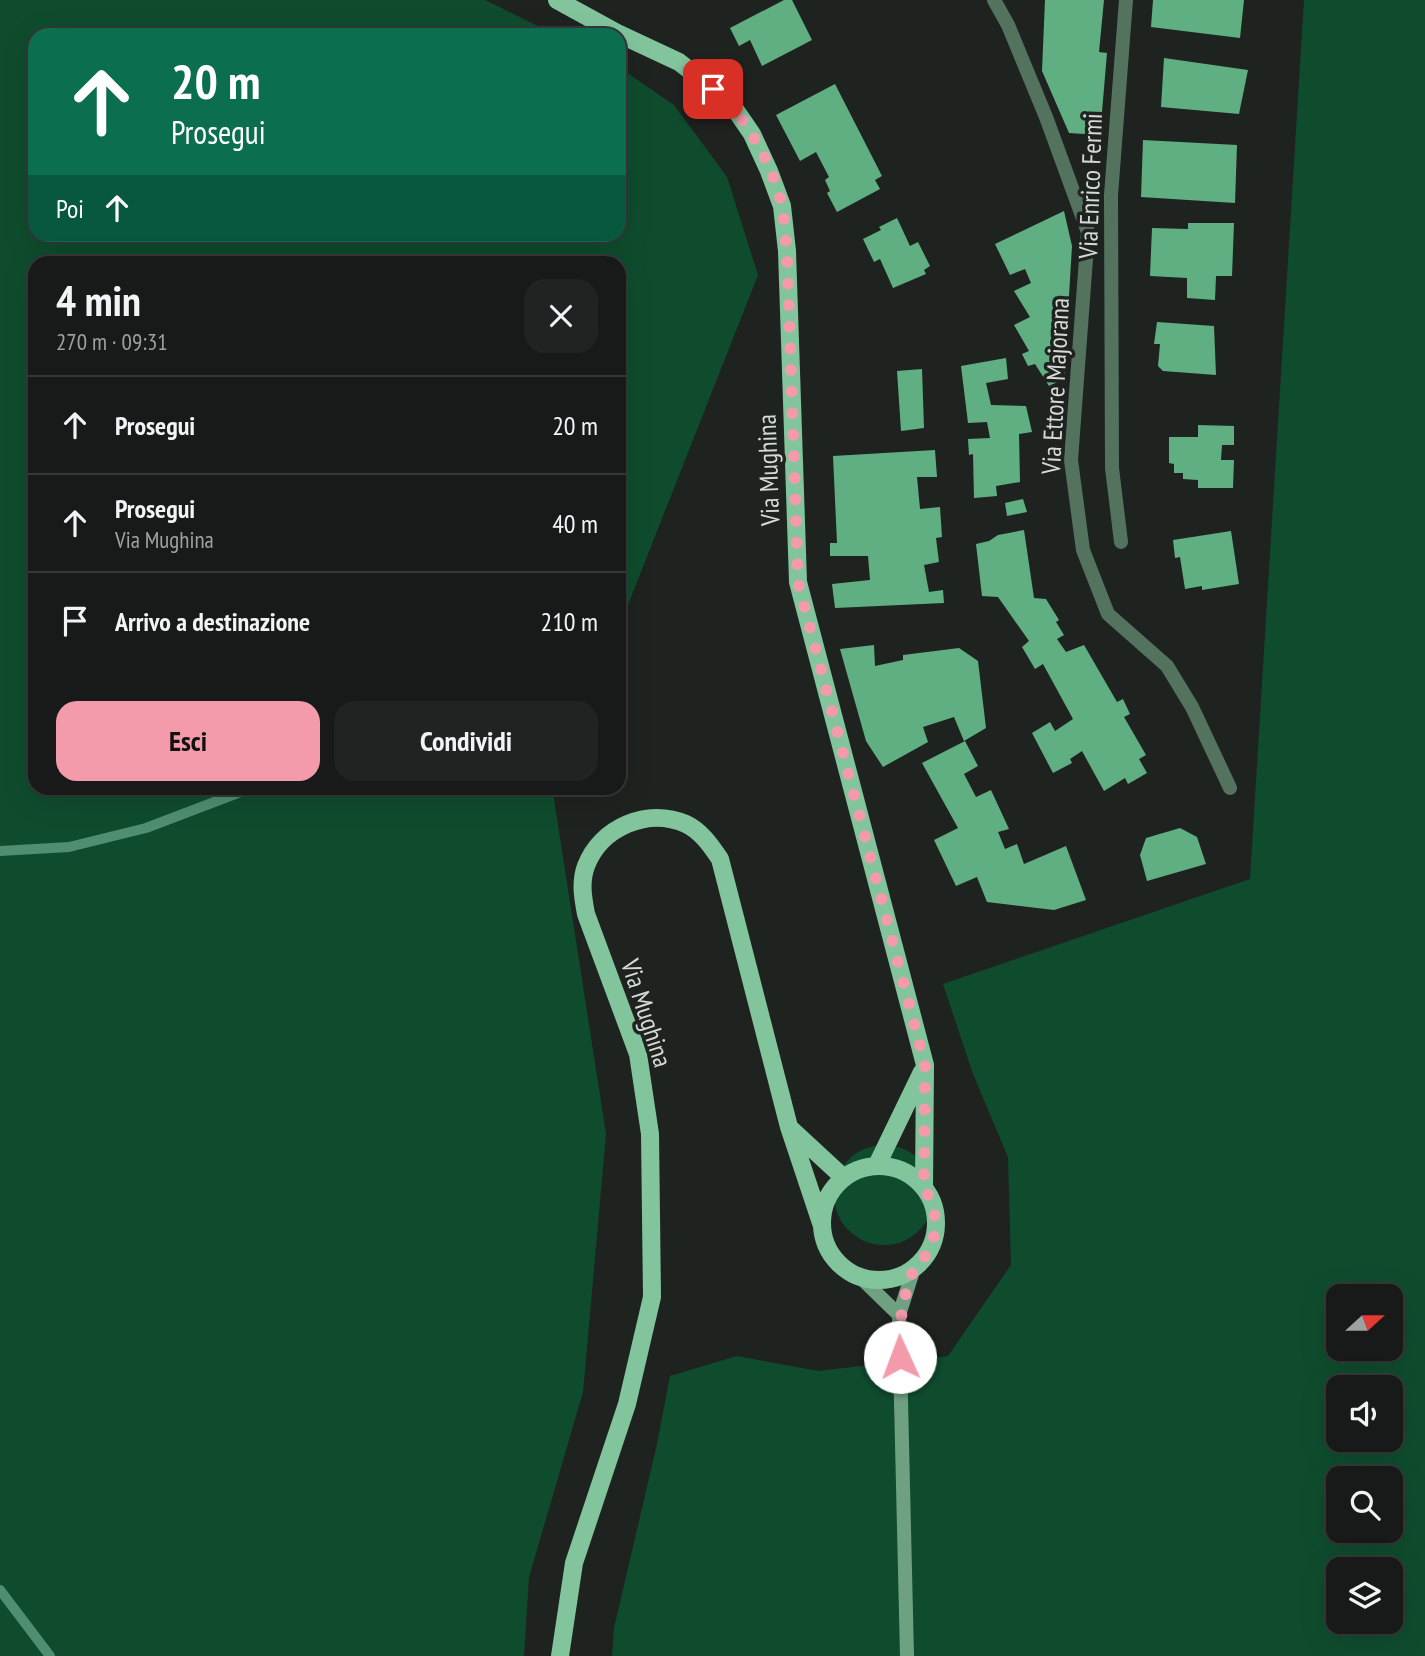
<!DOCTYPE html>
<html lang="it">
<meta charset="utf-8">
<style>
body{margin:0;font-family:"PT Sans Narrow",sans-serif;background:#202321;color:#f1f3f6;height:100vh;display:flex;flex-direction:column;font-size:26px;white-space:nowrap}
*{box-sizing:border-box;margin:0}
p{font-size:23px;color:#9ea1a2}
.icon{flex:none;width:38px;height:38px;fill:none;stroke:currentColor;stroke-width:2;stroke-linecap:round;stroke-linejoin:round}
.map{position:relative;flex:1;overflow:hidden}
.side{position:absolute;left:28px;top:256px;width:598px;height:539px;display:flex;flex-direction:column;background:#171a18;border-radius:21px;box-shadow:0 7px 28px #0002,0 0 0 2px #363837}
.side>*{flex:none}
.top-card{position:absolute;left:28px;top:28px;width:598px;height:214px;border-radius:21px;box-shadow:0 7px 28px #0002,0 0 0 2px #363837;background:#0b6e4f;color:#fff;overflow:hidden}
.needle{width:46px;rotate:69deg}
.fabs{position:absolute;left:1326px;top:1284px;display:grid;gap:14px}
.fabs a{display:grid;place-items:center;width:77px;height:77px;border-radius:14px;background:#171a18;box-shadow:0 7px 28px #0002,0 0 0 2px #363837;font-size:35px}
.pin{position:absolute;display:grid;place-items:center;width:60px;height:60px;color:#fff;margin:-30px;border-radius:14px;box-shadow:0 4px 10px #0006}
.me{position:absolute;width:77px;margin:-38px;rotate:358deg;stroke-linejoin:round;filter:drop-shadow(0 0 5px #0008)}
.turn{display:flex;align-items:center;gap:24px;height:147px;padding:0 28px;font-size:32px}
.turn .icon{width:91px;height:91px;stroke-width:2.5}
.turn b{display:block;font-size:49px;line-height:60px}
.then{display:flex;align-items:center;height:66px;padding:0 28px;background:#0003;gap:14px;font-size:26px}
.round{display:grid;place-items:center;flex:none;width:74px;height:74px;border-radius:21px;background:#202321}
.summary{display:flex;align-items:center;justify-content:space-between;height:119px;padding:0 28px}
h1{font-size:42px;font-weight:800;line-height:52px}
.cta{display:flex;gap:14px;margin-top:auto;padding:14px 28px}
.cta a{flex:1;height:80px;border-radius:21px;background:#f39aab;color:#111;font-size:28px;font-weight:800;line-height:80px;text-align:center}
.cta a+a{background:#202321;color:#f1f3f6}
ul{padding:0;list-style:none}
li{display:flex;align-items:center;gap:21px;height:98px;padding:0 28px;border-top:2px solid #363837}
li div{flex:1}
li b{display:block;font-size:26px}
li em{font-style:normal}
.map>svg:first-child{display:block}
.green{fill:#0f4c2e;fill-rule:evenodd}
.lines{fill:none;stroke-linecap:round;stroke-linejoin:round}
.stream{stroke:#508e71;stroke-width:10}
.building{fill:#60af82}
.street{stroke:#54735f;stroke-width:14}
.secondary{stroke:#6ea182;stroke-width:14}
.primary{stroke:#82c59d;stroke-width:18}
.route{stroke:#f39aab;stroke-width:12;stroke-dasharray:0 21.6}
.labels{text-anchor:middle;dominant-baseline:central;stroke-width:7;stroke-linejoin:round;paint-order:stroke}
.street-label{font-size:26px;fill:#d6d9d7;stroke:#1f2320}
</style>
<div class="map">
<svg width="1425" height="1656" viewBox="0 0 1425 1656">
<rect width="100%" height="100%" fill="#1f2320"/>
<path class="green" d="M0,0H485L556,35H35V234H620V68L674,105L727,177L758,275L620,625V262H35V788H555L553,793L606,1134L583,1392L529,1577L524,1656H0Z
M1304,0H1425V1656H612L614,1628L657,1444L670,1376L737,1356L818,1371L948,1356L1011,1265L1008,1157L973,1074L943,984L1250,879ZM1339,1297H1391V1349H1339ZM1339,1388H1391V1440H1339ZM1339,1479H1391V1531H1339ZM1339,1570H1391V1622H1339Z
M834 1195a50 50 0 1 1 100 0a50 50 0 1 1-100 0Z"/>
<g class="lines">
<path class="stream" d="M0,851L69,847L146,828L251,788
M0,1590L50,1656"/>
</g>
<path class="building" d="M784,0H792L812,40L762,66L750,40L739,46L730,28Z
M1045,0H1104L1099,52L1107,53L1100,135L1069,133L1042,71Z
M1153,0H1244L1240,38L1151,27Z
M1164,58L1248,70L1239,114L1161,107Z
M835,84L882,176L875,180L880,189L837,212L827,193L830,191L825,180L829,177L816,152L800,161L776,115Z
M1143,140L1237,145L1235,203L1141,197Z
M1064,211L1072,246L1064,379L1049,386L1035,364L1028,366L1022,354L1029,351L1014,325L1030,317L1014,291L1031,283L1025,269L1010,275L995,244Z
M897,218L910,246L918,242L930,266L924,270L926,274L893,288L880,259L874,262L863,239L881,230L879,227Z
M1188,223H1234L1232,276H1216L1215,300L1187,298V278L1150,276L1152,228L1188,229Z
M1157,322L1214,326L1216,375L1163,371L1158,366L1160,344H1154Z
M1006,358L1008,379L986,383L991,405L1026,406L1032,432L1019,434L1020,482L996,486L997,496L974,498L973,454L969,455L968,439L990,438L987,422L968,423L961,366Z
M922,369L924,428L901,431L897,371Z
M1198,425L1234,426V445H1222L1221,460H1234L1233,488H1198V480L1183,479V473H1174V464L1169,463V437H1198Z
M935,450L937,477H917L920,509L940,507L942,537L936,538L939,562L924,565L929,592L943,590L944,603L835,608L832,584L870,580L868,556H830V543H837L833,456Z
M1023,499L1027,512L1007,516L1005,503Z
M1024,530L1034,598L1046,599L1059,620L1056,622L1064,635L1057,639L1066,652L1084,645L1117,702L1123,699L1130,714L1124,717L1146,755L1139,759L1147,773L1128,784L1125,778L1104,791L1082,751L1070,759L1072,763L1053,773L1032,733L1050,722L1055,731L1073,719L1043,664L1035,669L1022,647L1029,641L998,597L982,596L976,544L989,541L998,535Z
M1231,531L1239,584L1202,590V586L1185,589L1180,557L1175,558L1173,540Z
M874,645L875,666L903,660V655L959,648L978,661L986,728L964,741L954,717L923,727L928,742L883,767L866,741L840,649Z
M965,741L978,766L964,774L976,797L991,790L1009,829L998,832L1005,849L1017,844L1024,864L1066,846L1086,900L1054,910L987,902L977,877L956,886L934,840L958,828L922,763Z
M1180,828L1197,837L1206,864L1147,881L1140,855L1146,838Z"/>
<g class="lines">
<path class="street" d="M994,0L1008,25L1046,117L1088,232L1071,460L1083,550L1108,614L1167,666L1192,707L1230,788
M1121,542L1112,468L1111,195L1126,0"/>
<path class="secondary" d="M858,1275L899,1315
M907,1656L899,1315L914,1268"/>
<path class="primary" d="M557,0L617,33L679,62L730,102L752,134L769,171L782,206L787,251L798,582L925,1065L924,1188
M791,1129L844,1178
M877,1165L922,1072
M822 1223a57 57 0 1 1 114 0a57 57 0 1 1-114 0Z
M560,1656L574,1563L627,1404L652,1297L650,1134L638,1054L586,914C583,898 580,882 586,866C601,827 648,807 686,824C701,831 711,846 720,859L789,1127L822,1226"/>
</g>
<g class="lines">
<path class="route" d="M713,89C745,114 774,166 782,207C785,221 785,237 787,251L798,582L925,1065L924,1188C937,1209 940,1233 926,1255C922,1261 916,1265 913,1271C901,1304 899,1323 900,1357"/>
</g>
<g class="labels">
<g class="street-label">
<text transform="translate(1090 186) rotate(-88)">Via Enrico Fermi</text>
<text transform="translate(1055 386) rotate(-87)">Via Ettore Majorana</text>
<text transform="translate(768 470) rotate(-92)">Via Mughina</text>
<text transform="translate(647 1013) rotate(72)">Via Mughina</text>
</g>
</g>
</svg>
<div class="fabs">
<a><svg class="needle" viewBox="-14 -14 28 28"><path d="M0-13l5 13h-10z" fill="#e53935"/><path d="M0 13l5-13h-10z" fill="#9ea1a2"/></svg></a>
<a><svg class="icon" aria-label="sound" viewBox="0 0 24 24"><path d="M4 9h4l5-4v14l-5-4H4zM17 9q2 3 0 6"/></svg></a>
<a><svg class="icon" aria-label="search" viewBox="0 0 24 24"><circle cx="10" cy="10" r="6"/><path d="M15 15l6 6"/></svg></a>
<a><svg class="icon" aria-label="layers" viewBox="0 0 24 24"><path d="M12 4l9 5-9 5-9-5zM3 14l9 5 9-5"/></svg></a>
</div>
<div class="pin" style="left:713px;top:89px;background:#d93025"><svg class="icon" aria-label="arrive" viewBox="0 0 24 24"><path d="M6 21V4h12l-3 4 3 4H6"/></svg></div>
<svg class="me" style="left:900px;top:1357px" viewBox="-20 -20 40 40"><circle r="19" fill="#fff"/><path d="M0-13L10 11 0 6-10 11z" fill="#f39aab"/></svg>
<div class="top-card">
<div class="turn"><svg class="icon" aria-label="ahead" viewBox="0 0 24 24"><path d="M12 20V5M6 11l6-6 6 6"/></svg><div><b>20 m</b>Prosegui</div></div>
<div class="then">Poi<svg class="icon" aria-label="ahead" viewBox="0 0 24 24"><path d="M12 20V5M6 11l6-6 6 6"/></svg></div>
</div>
<section class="side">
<div class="summary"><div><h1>4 min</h1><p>270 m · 09:31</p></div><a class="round"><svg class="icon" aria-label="close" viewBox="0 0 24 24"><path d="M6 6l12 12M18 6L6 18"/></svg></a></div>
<ul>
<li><svg class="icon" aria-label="ahead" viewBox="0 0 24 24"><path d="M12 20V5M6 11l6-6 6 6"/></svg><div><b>Prosegui</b></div><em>20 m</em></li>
<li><svg class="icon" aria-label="ahead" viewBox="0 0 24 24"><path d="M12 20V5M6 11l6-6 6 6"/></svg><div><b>Prosegui</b><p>Via Mughina</p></div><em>40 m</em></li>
<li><svg class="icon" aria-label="arrive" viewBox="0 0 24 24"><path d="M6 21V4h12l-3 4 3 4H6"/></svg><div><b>Arrivo a destinazione</b></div><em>210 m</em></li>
</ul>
<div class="cta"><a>Esci</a><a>Condividi</a></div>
</section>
</div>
